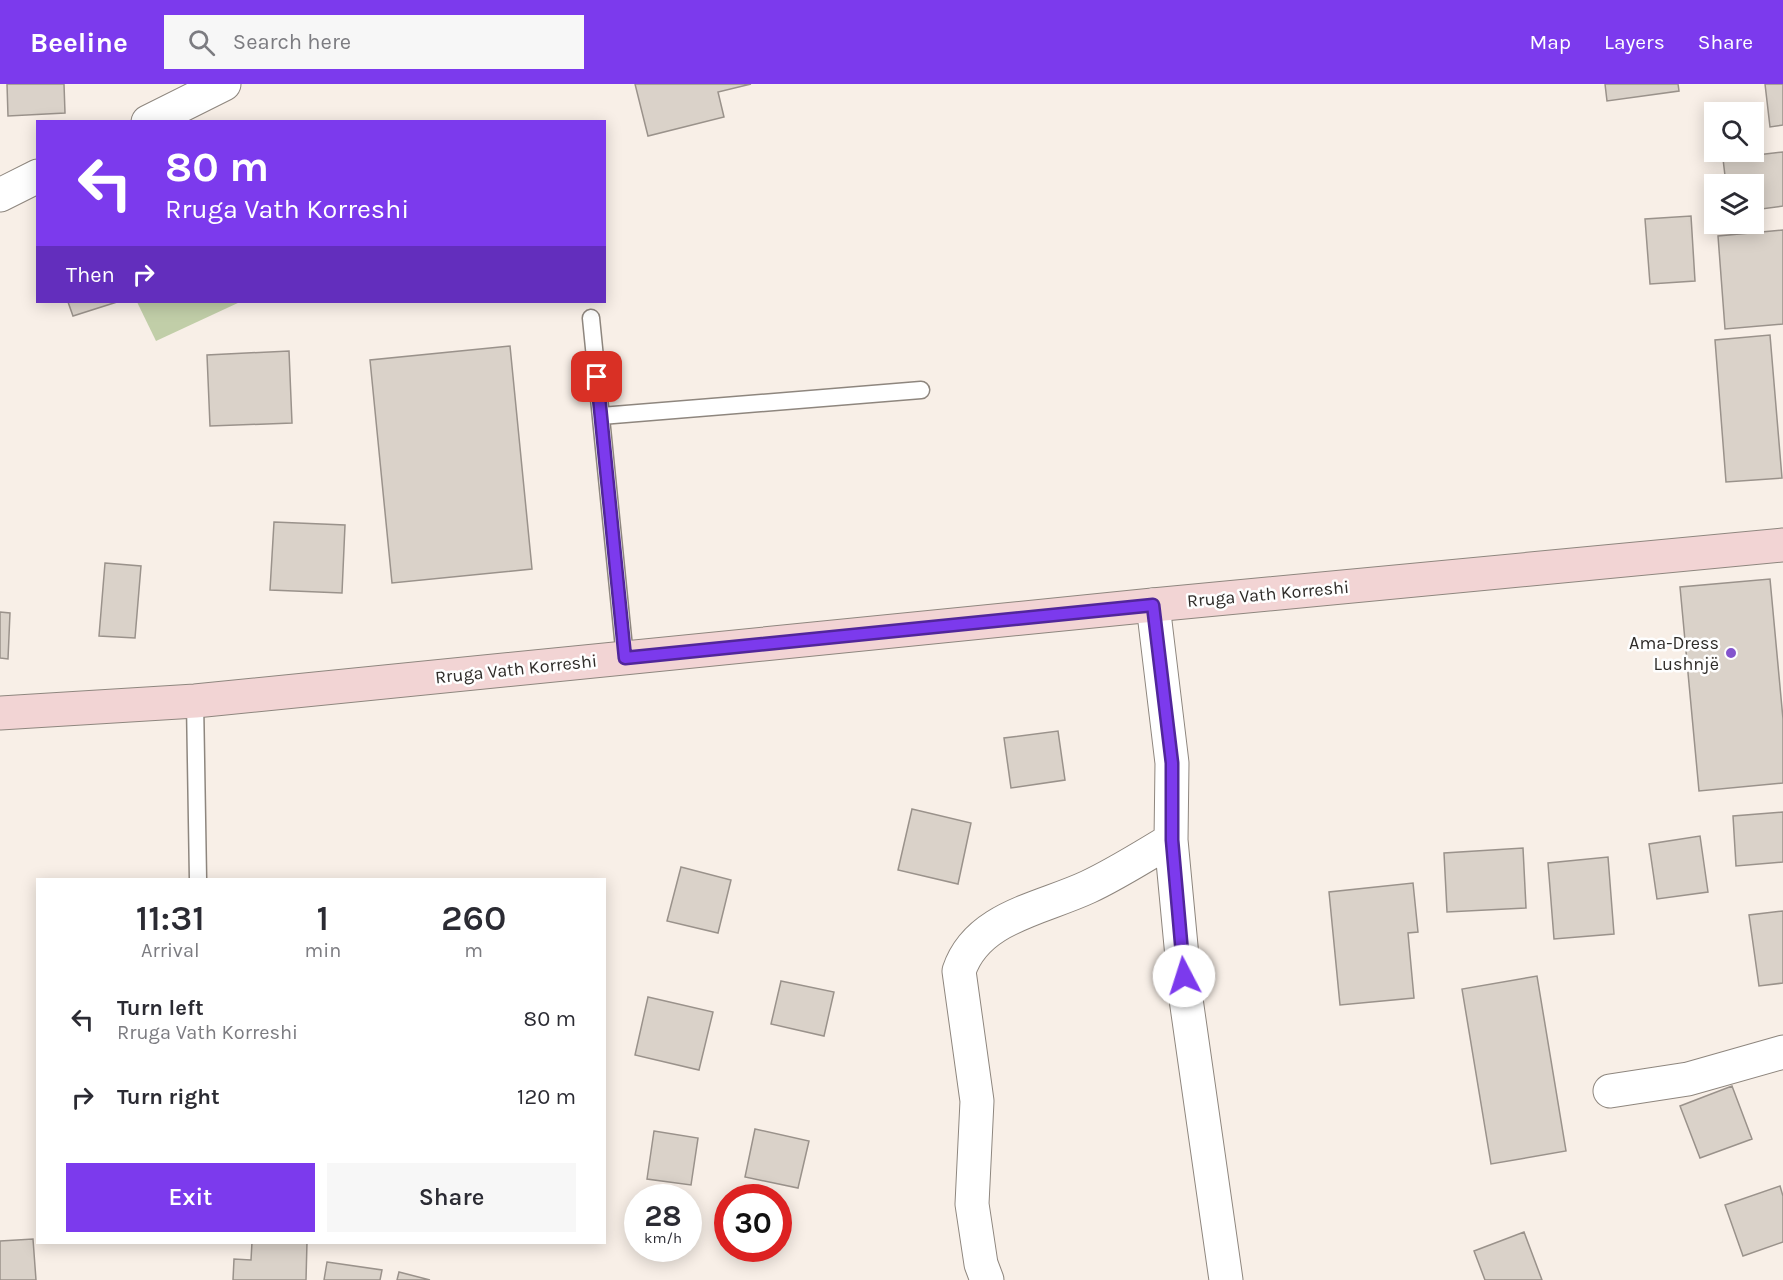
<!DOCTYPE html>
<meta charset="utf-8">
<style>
body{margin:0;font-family:Karla,sans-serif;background:#f7f7f7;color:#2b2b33;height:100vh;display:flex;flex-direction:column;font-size:22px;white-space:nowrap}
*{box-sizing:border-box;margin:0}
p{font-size:20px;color:#7c7c81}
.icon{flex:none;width:33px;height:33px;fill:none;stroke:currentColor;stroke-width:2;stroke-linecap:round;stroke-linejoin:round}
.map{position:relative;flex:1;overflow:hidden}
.details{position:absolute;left:36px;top:794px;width:570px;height:366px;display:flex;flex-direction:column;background:#fff;border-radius:0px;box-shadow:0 3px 15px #0003}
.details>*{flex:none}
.top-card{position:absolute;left:36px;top:36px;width:570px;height:183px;border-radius:0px;box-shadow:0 3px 15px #0003;background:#7c3aed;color:#fff;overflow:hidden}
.tools{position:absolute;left:1704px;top:18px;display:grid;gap:12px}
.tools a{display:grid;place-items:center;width:60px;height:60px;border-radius:0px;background:#fff;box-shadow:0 3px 15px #0003;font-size:30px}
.speed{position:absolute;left:624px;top:1100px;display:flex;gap:12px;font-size:30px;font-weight:700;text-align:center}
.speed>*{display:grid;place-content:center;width:78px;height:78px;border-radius:50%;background:#fff;box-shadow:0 3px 15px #0003;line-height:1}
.speed small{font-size:15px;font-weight:400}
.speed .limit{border:9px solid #d22;background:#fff;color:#111}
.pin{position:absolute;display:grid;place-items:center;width:51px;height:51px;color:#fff;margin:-26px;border-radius:12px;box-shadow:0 3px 9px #0006}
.me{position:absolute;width:66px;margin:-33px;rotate:355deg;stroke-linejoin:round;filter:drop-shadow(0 0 4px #0008)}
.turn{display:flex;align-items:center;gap:21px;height:126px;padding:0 30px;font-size:27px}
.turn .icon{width:78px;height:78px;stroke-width:2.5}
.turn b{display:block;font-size:42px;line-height:51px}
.then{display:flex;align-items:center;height:57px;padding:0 30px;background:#0003;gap:12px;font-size:22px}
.eta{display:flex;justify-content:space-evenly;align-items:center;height:102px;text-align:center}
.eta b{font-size:36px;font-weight:600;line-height:42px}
.action{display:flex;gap:12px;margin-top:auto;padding:12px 30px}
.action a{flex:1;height:69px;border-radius:0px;background:#7c3aed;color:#fff;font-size:24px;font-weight:600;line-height:69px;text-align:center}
.action a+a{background:#f7f7f7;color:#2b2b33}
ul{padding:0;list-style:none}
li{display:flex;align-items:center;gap:18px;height:78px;padding:0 30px}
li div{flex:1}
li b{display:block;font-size:22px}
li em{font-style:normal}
header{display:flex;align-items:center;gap:36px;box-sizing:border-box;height:84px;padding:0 30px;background:#7c3aed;color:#fff}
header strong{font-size:28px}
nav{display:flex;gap:33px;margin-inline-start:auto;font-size:21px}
.search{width:420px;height:54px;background:#f7f7f7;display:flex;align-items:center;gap:15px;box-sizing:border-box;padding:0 21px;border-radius:0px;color:#7c7c81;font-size:22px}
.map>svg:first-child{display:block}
.green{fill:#c1cea8}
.building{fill:#dad2c9;stroke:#9a928b;stroke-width:1.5}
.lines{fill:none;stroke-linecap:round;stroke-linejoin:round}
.service-casing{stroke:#8e867e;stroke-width:19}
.minor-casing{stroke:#8e867e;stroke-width:35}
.secondary-casing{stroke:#8e867e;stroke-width:35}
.service{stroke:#fff;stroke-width:16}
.minor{stroke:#fff;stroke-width:33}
.secondary{stroke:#f2d4d4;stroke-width:33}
.route-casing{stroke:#51269a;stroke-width:15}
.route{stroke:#7c3aed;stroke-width:10}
.poi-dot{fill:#8354cd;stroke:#fefefe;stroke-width:2}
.labels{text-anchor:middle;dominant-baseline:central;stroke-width:5;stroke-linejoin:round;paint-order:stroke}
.street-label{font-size:18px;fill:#2e2b28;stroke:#fefefe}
.poi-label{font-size:18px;fill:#2e2b28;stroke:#fefefe;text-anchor:end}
</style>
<header>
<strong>Beeline</strong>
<div class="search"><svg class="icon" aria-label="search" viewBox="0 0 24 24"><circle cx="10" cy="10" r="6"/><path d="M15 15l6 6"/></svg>Search here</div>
<nav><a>Map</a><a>Layers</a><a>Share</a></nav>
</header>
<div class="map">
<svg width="1783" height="1196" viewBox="0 0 1783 1196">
<rect width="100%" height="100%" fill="#f8efe7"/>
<path class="green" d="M137,218H240L156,257Z"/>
<path class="building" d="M7,0H64L65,29L8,32Z
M635,0H751L718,8L724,33L648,52Z
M1605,0H1678L1679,7L1607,17Z
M1765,0H1783V41L1770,43Z
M1783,68V122L1754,126V100H1726L1723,75Z
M1691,132L1695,197L1650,200L1645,135Z
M1783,146V240L1725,245L1718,152Z
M68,218H117L73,232Z
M1770,251L1782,394L1726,398L1715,256Z
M510,262L532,485L392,499L370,276Z
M289,267L292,339L210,342L207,271Z
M274,438L345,441L342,509L270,506Z
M105,479L141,482L135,554L99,552Z
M1770,495L1783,635V699L1699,707L1680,503Z
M0,528L10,529L8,575L0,574Z
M1058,647L1065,696L1011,704L1004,654Z
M912,725L971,739L958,800L898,786Z
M1783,728V778L1736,782L1733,732Z
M1700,752L1708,808L1657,815L1649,760Z
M1523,764L1526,824L1447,828L1444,769Z
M1608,773L1614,850L1554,855L1548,779Z
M681,783L731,796L718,849L667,837Z
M1413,799L1418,848L1408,849L1414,914L1340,921L1329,808Z
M1783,827V899L1759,902L1749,831Z
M1537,892L1566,1067L1491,1080L1462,905Z
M781,897L834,908L824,952L771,940Z
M648,913L713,928L699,986L635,971Z
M1732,1002L1752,1055L1700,1074L1680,1022Z
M755,1045L809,1057L798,1104L745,1093Z
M654,1047L698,1054L691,1101L647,1095Z
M1780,1102L1783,1112V1158L1743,1172L1725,1121Z
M1524,1148L1542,1196H1485L1474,1167Z
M33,1155L36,1196H0V1157Z
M252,1158H307L306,1196H233L234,1175L251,1176Z
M327,1178L382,1186L380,1196H324Z
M399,1188L430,1196H397Z"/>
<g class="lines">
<defs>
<path id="service" d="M591,234L625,574
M601,332L921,306
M195,617L198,795"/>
<path id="minor" d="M148,38L224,0
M0,111L38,92
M1153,521L1172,679L1171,756L1186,915L1226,1196
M1610,1007L1688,995L1783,968
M987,1196L981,1180L972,1120L977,1017L959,887C977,833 1041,825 1088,803C1116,790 1144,772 1171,756"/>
<path id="secondary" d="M0,629L195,617L1153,521L1783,461"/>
</defs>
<use href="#service" class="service-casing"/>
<use href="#minor" class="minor-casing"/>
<use href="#secondary" class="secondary-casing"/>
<use href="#service" class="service"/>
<use href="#minor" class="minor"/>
<use href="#secondary" class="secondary"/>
</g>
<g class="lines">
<defs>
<path id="route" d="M597,293L625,574L1153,521L1172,679V756L1184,892"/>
</defs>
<use href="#route" class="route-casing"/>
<use href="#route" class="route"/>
</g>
<circle class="poi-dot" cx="1731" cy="569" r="6"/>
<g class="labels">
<g class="street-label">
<text transform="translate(1268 510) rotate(-5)">Rruga Vath Korreshi</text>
<text transform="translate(516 585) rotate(-6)">Rruga Vath Korreshi</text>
</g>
<g class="poi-label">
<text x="1719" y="559">Ama-Dress<tspan x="1719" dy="21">Lushnjë</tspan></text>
</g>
</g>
</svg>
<div class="tools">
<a><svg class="icon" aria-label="search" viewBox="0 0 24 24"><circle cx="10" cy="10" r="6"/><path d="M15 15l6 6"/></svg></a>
<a><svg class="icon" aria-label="layers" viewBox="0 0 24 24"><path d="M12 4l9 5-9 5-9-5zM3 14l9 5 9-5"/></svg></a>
</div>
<div class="speed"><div>28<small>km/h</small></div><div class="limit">30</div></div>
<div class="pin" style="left:597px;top:293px;background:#d93025"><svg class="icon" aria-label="arrive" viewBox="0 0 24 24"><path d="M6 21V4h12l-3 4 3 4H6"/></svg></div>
<svg class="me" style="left:1184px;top:892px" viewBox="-20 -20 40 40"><circle r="19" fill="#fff"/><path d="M0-13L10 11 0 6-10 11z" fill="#7c3aed"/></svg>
<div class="top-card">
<div class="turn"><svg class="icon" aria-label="left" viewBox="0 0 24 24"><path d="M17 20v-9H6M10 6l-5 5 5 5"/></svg><div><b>80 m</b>Rruga Vath Korreshi</div></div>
<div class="then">Then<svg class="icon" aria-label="right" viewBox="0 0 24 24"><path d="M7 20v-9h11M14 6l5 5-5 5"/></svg></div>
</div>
<section class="details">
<div class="eta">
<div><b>11:31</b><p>Arrival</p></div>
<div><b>1</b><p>min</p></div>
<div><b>260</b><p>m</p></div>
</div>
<ul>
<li><svg class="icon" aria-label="left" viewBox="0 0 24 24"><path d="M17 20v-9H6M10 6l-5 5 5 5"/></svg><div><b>Turn left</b><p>Rruga Vath Korreshi</p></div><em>80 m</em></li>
<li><svg class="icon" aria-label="right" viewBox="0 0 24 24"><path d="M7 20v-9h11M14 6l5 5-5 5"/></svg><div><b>Turn right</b></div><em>120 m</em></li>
</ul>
<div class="action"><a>Exit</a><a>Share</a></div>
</section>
</div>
